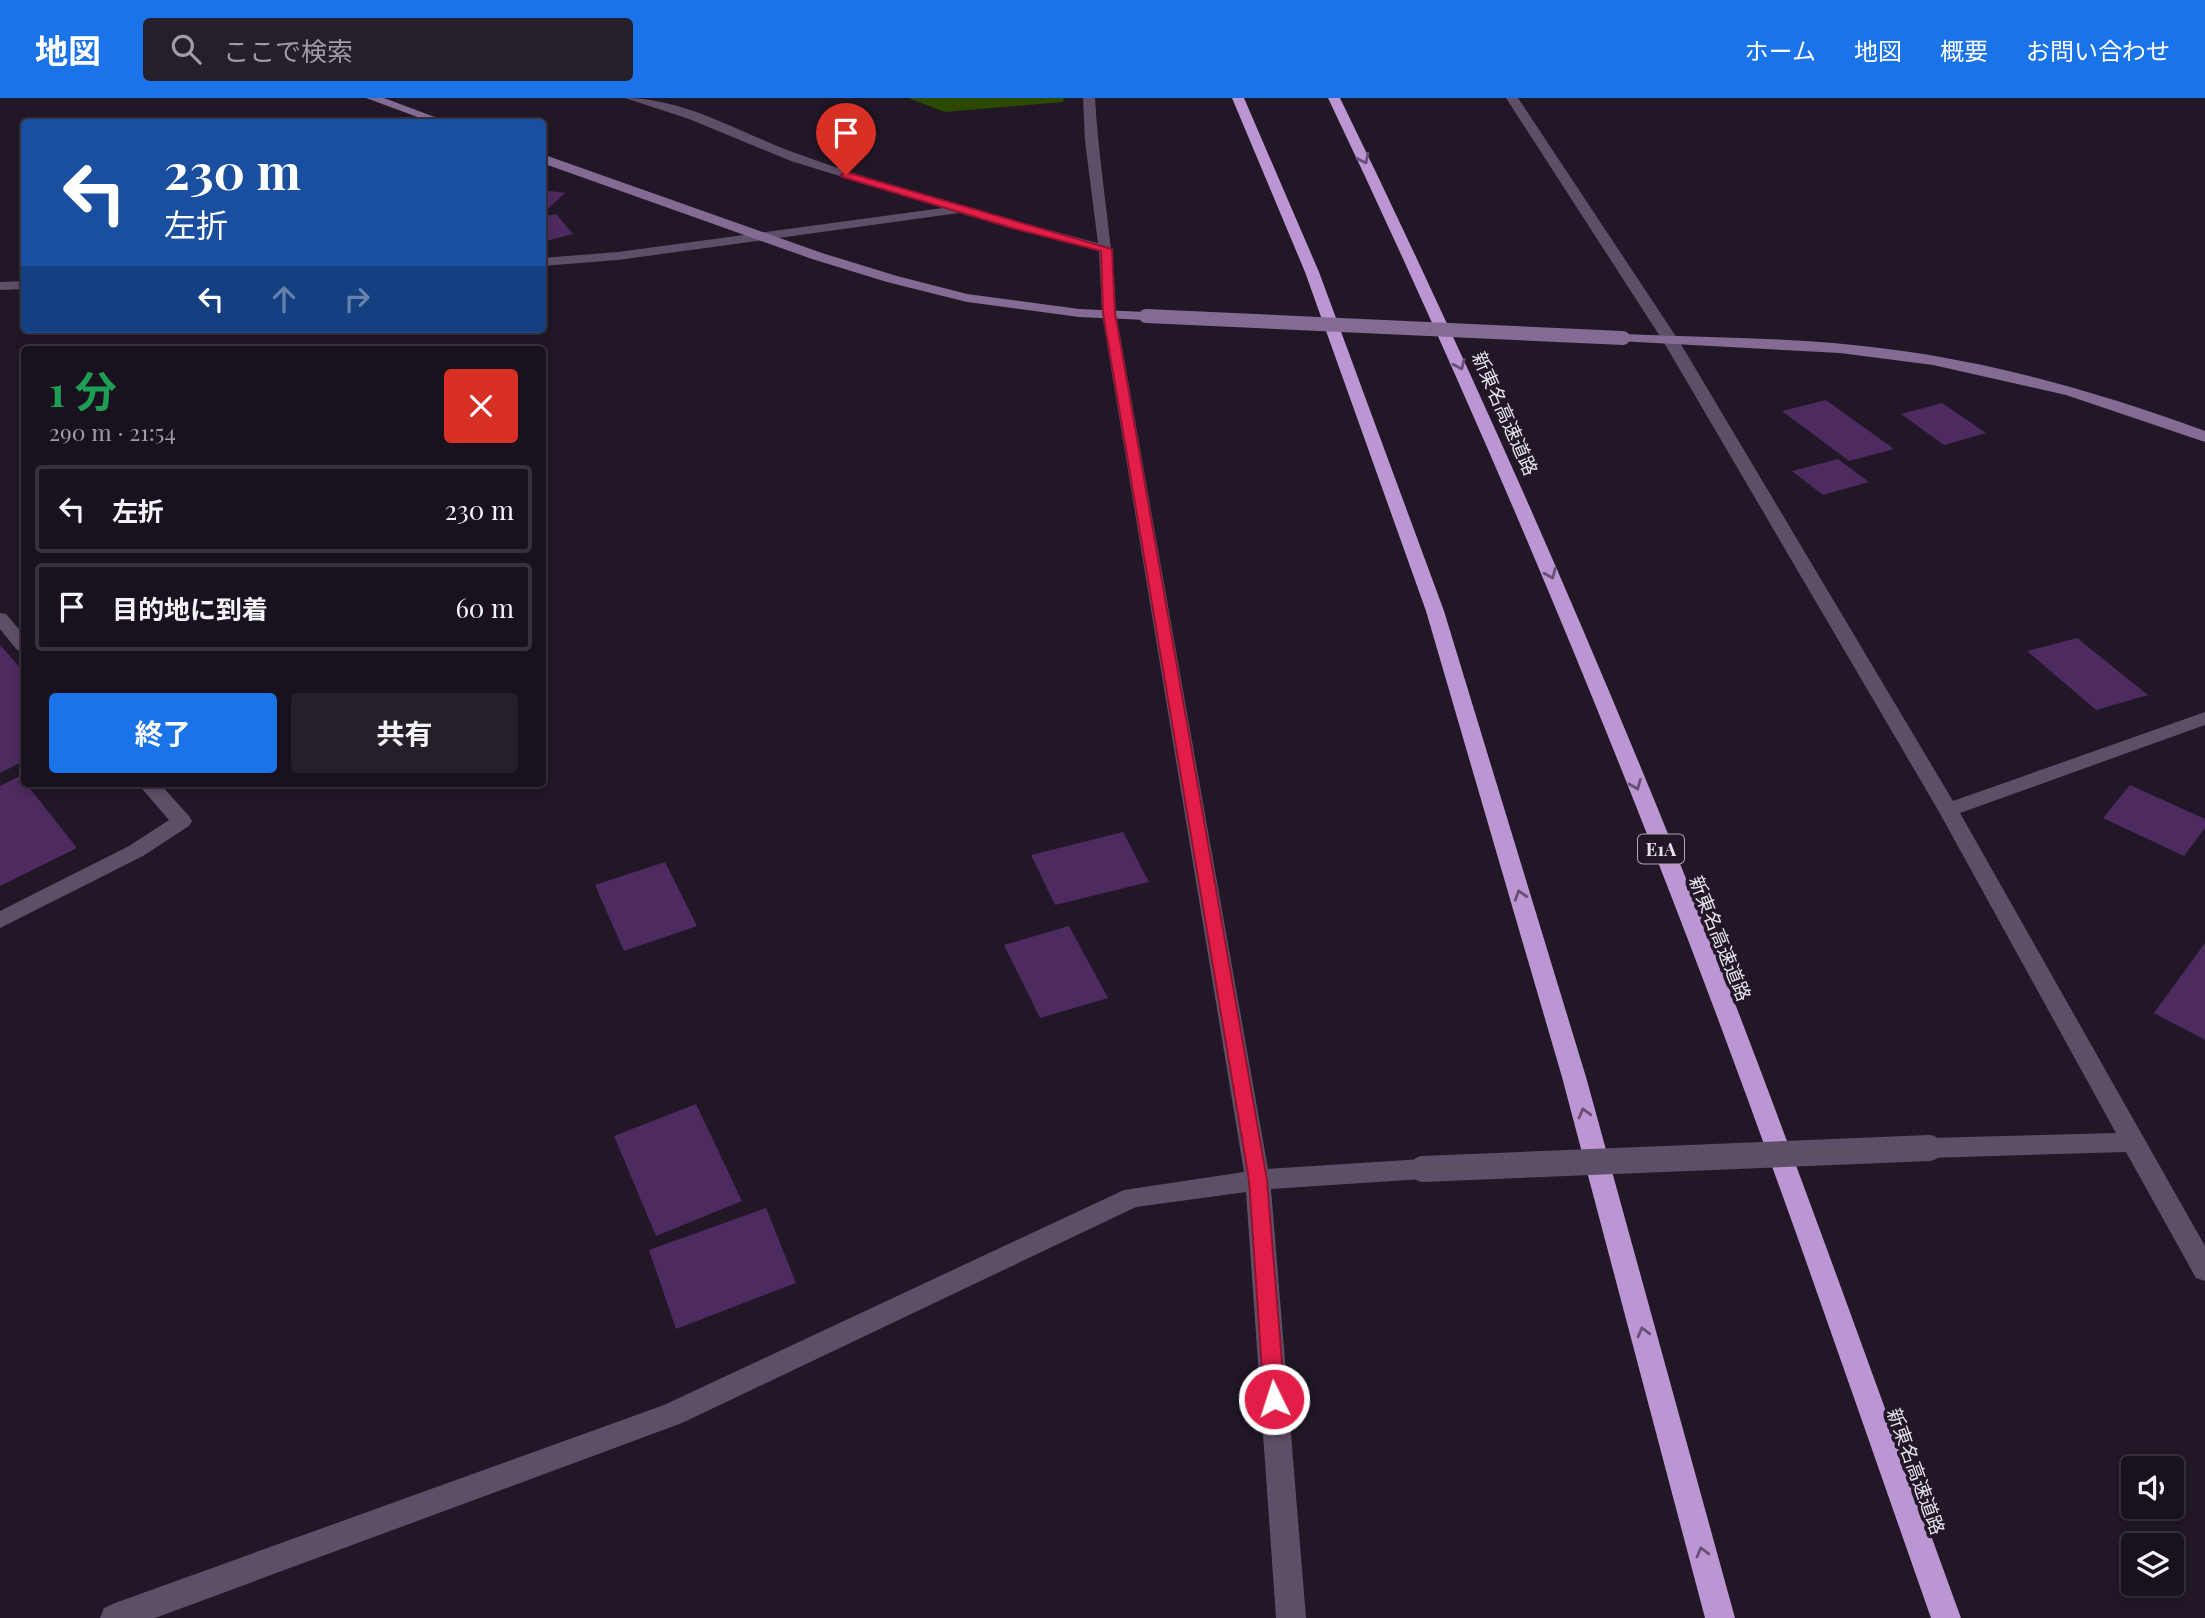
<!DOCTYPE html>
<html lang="ja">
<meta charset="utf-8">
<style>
body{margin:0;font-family:"Playfair Display","Noto Sans JP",serif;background:#261f2a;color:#f1f3f6;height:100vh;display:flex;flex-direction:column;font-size:26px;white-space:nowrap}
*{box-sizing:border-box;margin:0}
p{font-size:23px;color:#9f9da4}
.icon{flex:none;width:38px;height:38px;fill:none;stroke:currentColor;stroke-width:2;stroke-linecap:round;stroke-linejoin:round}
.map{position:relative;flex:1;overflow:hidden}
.panel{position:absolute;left:21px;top:248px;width:525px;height:441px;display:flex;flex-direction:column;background:#19111d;border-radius:7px;box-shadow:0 4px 10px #0003,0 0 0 2px #37313b}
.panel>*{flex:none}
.banner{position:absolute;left:21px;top:21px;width:525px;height:214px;border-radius:7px;box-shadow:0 4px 10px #0003,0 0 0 2px #37313b;background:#1a4fa0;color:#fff;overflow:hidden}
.tools{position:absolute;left:2121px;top:1358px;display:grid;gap:14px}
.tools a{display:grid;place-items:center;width:63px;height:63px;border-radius:7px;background:#19111d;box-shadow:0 4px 10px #0003,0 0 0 2px #37313b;font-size:35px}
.pin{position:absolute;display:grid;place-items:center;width:60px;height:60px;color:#fff;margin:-72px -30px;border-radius:50% 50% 50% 0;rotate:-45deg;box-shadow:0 0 7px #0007}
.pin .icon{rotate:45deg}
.me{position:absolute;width:77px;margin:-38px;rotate:356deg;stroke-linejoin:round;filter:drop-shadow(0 0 5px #0008)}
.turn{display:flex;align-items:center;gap:24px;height:147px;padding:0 28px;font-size:32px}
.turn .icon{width:91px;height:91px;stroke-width:2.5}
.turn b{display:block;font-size:49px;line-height:60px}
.lanes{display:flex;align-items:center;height:66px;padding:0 28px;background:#0003;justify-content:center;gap:35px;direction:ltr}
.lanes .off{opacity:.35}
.round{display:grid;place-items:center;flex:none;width:74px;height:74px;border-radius:7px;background:#261f2a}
.summary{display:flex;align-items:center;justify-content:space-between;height:119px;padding:0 28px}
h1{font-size:42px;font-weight:700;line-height:52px;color:#1e9e55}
.action{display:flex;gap:14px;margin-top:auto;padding:14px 28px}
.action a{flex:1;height:80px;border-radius:7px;background:#1a73e8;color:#fff;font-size:28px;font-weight:700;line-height:80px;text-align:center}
.action a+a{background:#261f2a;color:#f1f3f6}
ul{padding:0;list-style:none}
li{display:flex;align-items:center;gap:21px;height:88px;margin:0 14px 10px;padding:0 14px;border:4px solid #37313b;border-radius:7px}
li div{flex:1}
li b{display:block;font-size:26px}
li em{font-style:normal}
header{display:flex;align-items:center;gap:42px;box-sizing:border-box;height:98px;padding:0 35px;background:#1a73e8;color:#fff}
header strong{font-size:33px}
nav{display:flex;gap:38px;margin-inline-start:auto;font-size:24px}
.search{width:490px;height:63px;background:#261f2a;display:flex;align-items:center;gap:18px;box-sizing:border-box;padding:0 24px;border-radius:7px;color:#9f9da4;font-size:26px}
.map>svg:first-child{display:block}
.forest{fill:#2c4903}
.building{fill:#4d2a60}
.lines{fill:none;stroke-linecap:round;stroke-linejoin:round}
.street{fill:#5e4f68;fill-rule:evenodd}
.secondary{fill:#846b93;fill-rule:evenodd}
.highway{fill:#bc95d3;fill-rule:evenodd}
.street-bridge{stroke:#5e4f68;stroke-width:26}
.secondary-bridge{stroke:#846b93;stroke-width:14}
.oneway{stroke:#675074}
.route{fill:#e11d48;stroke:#92132f;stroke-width:2}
.labels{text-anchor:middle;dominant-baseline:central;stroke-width:7;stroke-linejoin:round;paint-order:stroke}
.shield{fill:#211727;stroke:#aca5b2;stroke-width:2}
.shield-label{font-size:18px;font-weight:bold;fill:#e8e2ed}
.street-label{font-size:19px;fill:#e8e2ed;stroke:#211727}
</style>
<header>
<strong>地図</strong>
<div class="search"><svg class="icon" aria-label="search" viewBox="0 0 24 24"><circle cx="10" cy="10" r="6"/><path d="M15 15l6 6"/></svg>ここで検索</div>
<nav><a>ホーム</a><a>地図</a><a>概要</a><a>お問い合わせ</a></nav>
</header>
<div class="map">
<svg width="2205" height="1520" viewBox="0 0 2205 1520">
<rect width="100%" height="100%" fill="#211727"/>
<path class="forest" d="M908,0H1064L1063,4L945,14Z"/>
<path class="building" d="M542,92L565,95L542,116Z
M556,116L573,136L542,144V119Z
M1826,302L1894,351L1849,363L1782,313Z
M1942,305L1986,335L1944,347L1901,316Z
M1838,361L1869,384L1823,397L1792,373Z
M2077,540L2148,597L2096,612L2027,553Z
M0,547L24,574V663L0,675Z
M20,678L77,750L0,788V688Z
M2130,687L2205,721V730L2184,758L2103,720Z
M1123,734L1149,784L1055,807L1031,757Z
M665,764L697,828L624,853L595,787Z
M1069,828L1108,900L1040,920L1004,847Z
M2205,845V942L2154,915Z
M696,1006L742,1103L656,1138L614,1038Z
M766,1110L796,1185L676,1231L649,1152Z"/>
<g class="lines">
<path class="street" d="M625,0C687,0 743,37 801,57C898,92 998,119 1098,145L1085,43L1083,0H1095C1099,72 1113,143 1116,215L1268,1071L1423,1061L1432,1064L1435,1071L1432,1078L1423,1081L1271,1091L1306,1520H1276L1246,1094L1136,1109L682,1325L155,1520H100L104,1510L115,1505L664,1307L1124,1092L1244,1074L1102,215L1099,153L959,115L618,162L542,168V160L618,154L943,110L791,63L689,21Z
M1506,0H1518L1679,243L1953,703L2205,614V627L1960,715L2205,1148V1183L2196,1180L2126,1054L1929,1060L1920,1057L1917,1050L1920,1043L1929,1040L2116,1035L1938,712L1663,243Z
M24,183V191L0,192V184Z
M0,515L6,516L24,537V554L17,552L0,531Z
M138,686H160L189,718L192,723L189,728L143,758L0,830V813L129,748L169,722Z"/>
<path class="secondary" d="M366,0H384L448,24H431Z
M542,56L822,155L897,178L967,196L1079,211L1146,214L1153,218L1146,222L1079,219L967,204L887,184L812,161L542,65Z
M1623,236C1711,240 1800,239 1888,251C1997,265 2102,295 2205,333V344L2066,297L1933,267L1840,255L1618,243L1616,240Z"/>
<path class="highway" d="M1232,0H1244L1319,174L1444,513L1586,979L1735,1520H1705L1562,979L1426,513L1305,174Z
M1328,0H1340C1475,277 1599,559 1712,846C1799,1069 1879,1295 1961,1520H1931C1852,1295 1775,1069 1690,847C1580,559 1460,277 1328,0Z"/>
<path class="street-bridge" d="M1423,1071L1929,1050"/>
<path class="secondary-bridge" d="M1146,218L1623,240"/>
</g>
<defs><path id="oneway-chevron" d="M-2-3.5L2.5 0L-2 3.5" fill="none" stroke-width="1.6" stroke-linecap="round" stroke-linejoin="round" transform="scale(1.75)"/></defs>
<g class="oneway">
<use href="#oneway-chevron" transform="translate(1364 61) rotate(64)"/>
<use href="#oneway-chevron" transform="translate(1460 267) rotate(66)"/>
<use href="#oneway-chevron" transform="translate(1551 476) rotate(66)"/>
<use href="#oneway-chevron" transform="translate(1636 687) rotate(68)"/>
<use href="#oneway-chevron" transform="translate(1520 797) rotate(-107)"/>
<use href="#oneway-chevron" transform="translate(1584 1015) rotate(-105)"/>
<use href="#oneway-chevron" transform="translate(1643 1234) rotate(-105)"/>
<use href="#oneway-chevron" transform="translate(1702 1454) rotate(-105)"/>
</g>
<path class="route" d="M846,74L1112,151L1115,215L1267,1082L1285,1301L1282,1307L1274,1310L1267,1307L1264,1301L1249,1082L1103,215L1101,153L1012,130L842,79L841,77Z"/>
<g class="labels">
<rect class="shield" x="1638" y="736.5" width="46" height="29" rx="5"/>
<g class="shield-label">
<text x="1661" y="751">E1A</text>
</g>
<g class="street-label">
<text transform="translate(1506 315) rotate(66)">新東名高速道路</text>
<text transform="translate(1721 840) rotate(68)">新東名高速道路</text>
<text transform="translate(1917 1373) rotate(70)">新東名高速道路</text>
</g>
</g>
</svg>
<div class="tools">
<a><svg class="icon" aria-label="sound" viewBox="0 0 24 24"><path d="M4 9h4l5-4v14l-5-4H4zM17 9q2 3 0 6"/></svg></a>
<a><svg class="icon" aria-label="layers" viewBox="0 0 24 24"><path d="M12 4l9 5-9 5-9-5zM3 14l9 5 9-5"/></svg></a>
</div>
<div class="pin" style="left:846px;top:77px;background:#d93025"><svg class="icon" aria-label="arrive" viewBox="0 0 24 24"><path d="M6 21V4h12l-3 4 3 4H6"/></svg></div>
<svg class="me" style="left:1274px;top:1301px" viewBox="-20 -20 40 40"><circle r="17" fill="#e11d48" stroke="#fff" stroke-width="3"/><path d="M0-11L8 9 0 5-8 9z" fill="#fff"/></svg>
<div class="banner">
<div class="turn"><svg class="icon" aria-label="left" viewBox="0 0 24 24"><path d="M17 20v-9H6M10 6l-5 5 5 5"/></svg><div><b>230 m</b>左折</div></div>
<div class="lanes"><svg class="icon" aria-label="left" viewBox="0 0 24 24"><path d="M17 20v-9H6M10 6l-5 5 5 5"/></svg><svg class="icon off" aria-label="ahead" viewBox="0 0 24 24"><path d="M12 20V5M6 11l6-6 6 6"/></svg><svg class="icon off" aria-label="right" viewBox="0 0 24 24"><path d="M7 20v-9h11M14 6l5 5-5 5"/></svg></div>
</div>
<section class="panel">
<div class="summary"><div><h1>1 分</h1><p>290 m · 21:54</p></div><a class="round" style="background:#d93025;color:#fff"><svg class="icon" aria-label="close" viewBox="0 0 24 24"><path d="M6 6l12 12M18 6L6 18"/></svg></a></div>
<ul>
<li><svg class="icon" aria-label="left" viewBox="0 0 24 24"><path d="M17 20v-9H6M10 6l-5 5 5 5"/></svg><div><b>左折</b></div><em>230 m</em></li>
<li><svg class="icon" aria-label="arrive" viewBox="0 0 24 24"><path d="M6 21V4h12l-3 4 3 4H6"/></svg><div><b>目的地に到着</b></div><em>60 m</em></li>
</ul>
<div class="action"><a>終了</a><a>共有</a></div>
</section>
</div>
